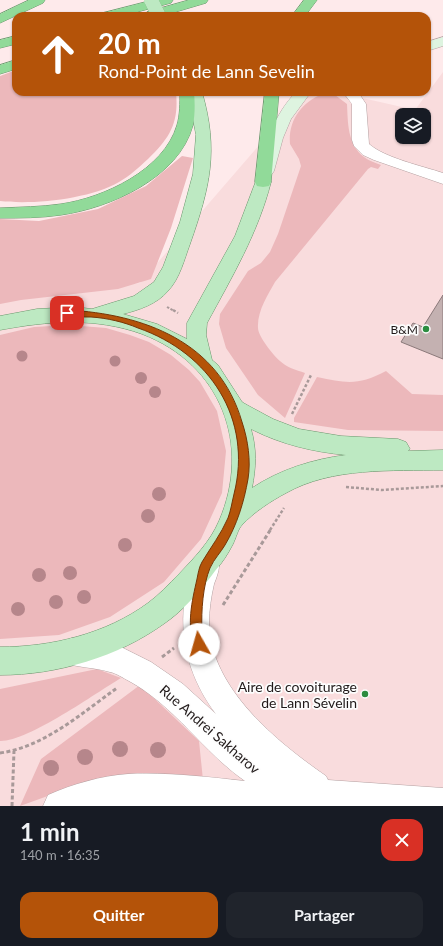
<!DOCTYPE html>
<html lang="fr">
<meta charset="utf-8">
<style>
body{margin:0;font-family:Lato,sans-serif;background:#20242c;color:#f1f3f6;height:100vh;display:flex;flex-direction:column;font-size:15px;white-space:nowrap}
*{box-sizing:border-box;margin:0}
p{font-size:13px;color:#9ea1a6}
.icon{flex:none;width:22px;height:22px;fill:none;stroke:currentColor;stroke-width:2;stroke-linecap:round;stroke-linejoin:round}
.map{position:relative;height:806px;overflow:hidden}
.panel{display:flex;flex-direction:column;background:#171b24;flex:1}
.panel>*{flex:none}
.top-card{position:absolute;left:12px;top:12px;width:419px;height:84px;border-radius:12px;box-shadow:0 1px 3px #0004;background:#b45309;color:#fff;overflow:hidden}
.fabs{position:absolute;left:395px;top:108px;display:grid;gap:8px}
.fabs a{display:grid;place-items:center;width:36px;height:36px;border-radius:8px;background:#171b24;box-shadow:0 1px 3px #0004;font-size:20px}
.pin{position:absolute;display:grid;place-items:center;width:34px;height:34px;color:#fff;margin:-17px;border-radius:8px;box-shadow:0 2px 6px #0006}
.me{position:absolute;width:44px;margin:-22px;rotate:353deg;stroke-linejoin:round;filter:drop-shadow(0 0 3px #0008)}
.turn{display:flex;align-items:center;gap:14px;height:84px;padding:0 20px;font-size:18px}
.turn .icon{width:52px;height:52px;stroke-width:2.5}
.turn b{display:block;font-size:28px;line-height:34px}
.round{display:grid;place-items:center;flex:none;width:42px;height:42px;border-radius:12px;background:#20242c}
.head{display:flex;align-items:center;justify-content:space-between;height:68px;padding:0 20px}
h1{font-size:24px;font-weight:700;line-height:30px}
.action{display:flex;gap:8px;margin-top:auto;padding:8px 20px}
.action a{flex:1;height:46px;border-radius:12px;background:#b45309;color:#fff;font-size:16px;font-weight:700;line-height:46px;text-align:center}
.action a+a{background:#20242c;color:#f1f3f6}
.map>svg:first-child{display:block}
.built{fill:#f9dcdd;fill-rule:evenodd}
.green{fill:#ecb8bb}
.building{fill:#c4b1b1;stroke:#8b797a}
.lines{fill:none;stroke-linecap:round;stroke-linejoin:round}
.street-casing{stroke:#b4a0a1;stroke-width:1}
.secondary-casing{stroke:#b4a0a1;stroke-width:1}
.primary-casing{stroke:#69966c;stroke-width:1}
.highway-casing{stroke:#69966c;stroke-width:1}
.path-far2{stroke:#a89999;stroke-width:2;stroke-dasharray:2.5 1.5;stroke-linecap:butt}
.path-far1{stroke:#a89999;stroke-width:2.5;stroke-dasharray:3 2;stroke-linecap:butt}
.path{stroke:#a89999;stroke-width:3;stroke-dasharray:4 2.5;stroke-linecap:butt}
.street{fill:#fff;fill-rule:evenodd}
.secondary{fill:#def4e0;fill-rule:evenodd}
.primary{fill:#bde9c2;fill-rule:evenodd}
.highway{fill:#91da99;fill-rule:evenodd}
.primary-bridge-casing{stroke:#69966c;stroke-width:14;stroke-linecap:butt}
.primary-bridge{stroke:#bde9c2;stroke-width:14}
.tree{fill:#b6868b}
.route{fill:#b45309;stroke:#753606}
.poi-dot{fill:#2c8d40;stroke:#fdfdfd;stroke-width:1.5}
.labels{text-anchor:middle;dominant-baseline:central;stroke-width:3.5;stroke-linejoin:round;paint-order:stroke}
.poi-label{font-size:12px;fill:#201919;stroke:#fdfdfd;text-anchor:end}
.near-poi-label{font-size:14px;fill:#201919;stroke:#fdfdfd;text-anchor:end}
.near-street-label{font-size:14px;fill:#201919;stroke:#fdfdfd}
</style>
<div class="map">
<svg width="443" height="806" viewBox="0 0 443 806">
<rect width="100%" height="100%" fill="#feeaeb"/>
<path class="built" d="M443,72V806H0V300L140,283L305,92H336L415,110ZM402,115H424V137H402Z"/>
<path class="green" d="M16,70V92H176C179,123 170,138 148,159C139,167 130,176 119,182C90,199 33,205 0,201V76Z
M322,94L335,95L347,104C348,122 347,144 364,157C369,161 376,163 381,165L378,169L371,167L368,169L275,282C268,295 257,311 258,328C258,336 273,355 280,361C286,367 296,370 305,373L285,418L258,395L226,348L219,324L220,314L248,271L261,263L270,252L278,234L301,166L299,159L290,144C288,121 301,103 322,94Z
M182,156L193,158L171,228L151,279L118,289L21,300L0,304V219L39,221L98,209L146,186Z
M69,325L106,328L130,335L149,342L171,355L189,370L200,382L217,411L226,451L222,493L201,539L164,582L110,617L59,635L0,639V335L34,327Z
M386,371L412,394L443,395V431L348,430L294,422V418L317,377C346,383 358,386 386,371Z
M97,669L121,678C96,693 27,742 0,741V689Z
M140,685L199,741L203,780H92L20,806L41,759Z"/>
<path class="building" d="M443,295V359L401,342L413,323L423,327Z"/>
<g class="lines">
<defs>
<path id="street" d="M343,92H358L366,104L369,144C385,158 422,166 443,173V184L374,160L363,155L354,146L352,140V104Z
M206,554L215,558C216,560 219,563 219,566C219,571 216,579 214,584C211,597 209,610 209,623C210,688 277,742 326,776L328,780L443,788V806H43L48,795C73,784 101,776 128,774C167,772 207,777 245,781C203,752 175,706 129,681C123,678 116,673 110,672C94,667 78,668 62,662L58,652L62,642L72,638L113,644L123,648L151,662L183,684L216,714C181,668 173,611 197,558Z"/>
<path id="secondary" d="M443,37V46L427,51V42Z
M296,92H311L291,119L283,138L274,171L272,174L266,176L260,174L258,171C266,142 274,115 296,92Z"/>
<path id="primary" d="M188,92H202C219,151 210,187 190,244C184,260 180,278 168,291C157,304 139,310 123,314L157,324L187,339V323L235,236L257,178L263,177L269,178L271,182C258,233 232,277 207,323L206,335L212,360L218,365L242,402L247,405L273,419L299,429L341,436L398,439L406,442L410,449L408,451L443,450V470C392,471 332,467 286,493C271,501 254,512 242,525C238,529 236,538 233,544C228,554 222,563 215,571C201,590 184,610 165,623C118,657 57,675 0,675V647C51,647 106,634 148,603C159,595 169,584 179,574C194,558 210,542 219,521C252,445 221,364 142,334C95,317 48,321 0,330V316L37,309L75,307L92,309L134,296L154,282L163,267L180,222L193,174L196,135ZM251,429C280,444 313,452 346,455C313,459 279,470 252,488C256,468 257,449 251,429Z"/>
<path id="highway" d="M29,0H45L43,3L0,23V14Z
M153,0H173L171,3L122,16H102L103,13Z
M189,0H208L206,3L162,16L146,15L147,12Z
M304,0H317L305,16H292Z
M16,36V44L0,48V40Z
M16,60V69L0,74V65Z
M180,92H194C195,103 195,115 193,125C179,178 110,208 61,215C41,218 20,218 0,218V208C20,207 41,207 61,204C103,198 164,170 177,125C180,115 180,103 180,92Z
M265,92H279L271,182L269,186L263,187L257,186L255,182Z"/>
</defs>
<use href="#street" class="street-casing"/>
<use href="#secondary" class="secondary-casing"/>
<use href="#primary" class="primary-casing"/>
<use href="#highway" class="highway-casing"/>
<path class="path-far2" d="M167,307L174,311"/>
<path class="path-far1" d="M173,310L178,313
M292,414L311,375
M346,487L382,490L443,486
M270,530L284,508"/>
<path class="path" d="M223,605L271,529
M162,657L174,648
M0,753C44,747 82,713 117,688
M12,806L14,751"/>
<use href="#street" class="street"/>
<use href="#secondary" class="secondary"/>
<use href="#primary" class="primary"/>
<use href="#highway" class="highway"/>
<defs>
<path id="primary-bridge" d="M151,0L159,16"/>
</defs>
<use href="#primary-bridge" class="primary-bridge-casing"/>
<use href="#primary-bridge" class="primary-bridge"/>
</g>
<g class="tree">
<circle cx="22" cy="356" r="5.5"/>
<circle cx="115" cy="361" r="5.5"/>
<circle cx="141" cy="378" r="6"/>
<circle cx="155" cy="392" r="6"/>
<circle cx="159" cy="494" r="7"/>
<circle cx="148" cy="516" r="7"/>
<circle cx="125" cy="545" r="7"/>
<circle cx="70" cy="573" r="7"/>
<circle cx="39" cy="575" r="7"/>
<circle cx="84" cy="597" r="7"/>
<circle cx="56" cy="602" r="7"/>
<circle cx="18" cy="609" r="7"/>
<circle cx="120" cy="749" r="8"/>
<circle cx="158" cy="750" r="8"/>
<circle cx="85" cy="757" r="8"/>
<circle cx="51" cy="768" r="8"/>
</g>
<path class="route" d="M67,310C144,314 219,342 242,422C248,440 251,461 248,479C244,502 237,525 225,545C221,552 214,559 210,568C203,585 201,611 202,630C202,637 205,642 203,648L199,649L195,648C186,626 192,601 197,579C198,574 199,567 202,562C211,547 221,534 228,518C231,510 232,502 234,494C253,419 210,353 138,328C124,322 107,318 91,317C82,317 72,317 64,315L63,313Z"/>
<g class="poi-dot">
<circle cx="426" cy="329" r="4"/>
<circle cx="365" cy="694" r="4"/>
</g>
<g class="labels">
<g class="poi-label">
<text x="418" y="329">B&amp;M</text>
</g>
<g class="near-poi-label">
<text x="357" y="686">Aire de covoiturage<tspan x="357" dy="16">de Lann Sévelin</tspan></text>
</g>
<g class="near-street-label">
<text transform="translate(210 729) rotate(41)">Rue Andrei Sakharov</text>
</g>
</g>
</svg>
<div class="fabs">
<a><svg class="icon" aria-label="layers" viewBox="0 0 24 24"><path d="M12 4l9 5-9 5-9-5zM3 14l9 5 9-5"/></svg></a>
</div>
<div class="pin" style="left:67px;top:313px;background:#d93025"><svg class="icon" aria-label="arrive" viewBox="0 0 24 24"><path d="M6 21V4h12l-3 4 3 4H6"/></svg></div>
<svg class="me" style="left:199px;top:644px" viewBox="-20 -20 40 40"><circle r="19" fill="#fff"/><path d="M0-13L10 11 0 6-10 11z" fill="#b45309"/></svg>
<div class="top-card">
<div class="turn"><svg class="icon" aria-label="ahead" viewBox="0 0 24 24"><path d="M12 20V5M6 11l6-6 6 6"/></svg><div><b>20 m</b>Rond-Point de Lann Sevelin</div></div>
</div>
</div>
<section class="panel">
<div class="head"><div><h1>1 min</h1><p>140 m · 16:35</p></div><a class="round" style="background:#d93025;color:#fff"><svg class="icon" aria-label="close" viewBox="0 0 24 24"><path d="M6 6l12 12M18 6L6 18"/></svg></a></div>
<div class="action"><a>Quitter</a><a>Partager</a></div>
</section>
